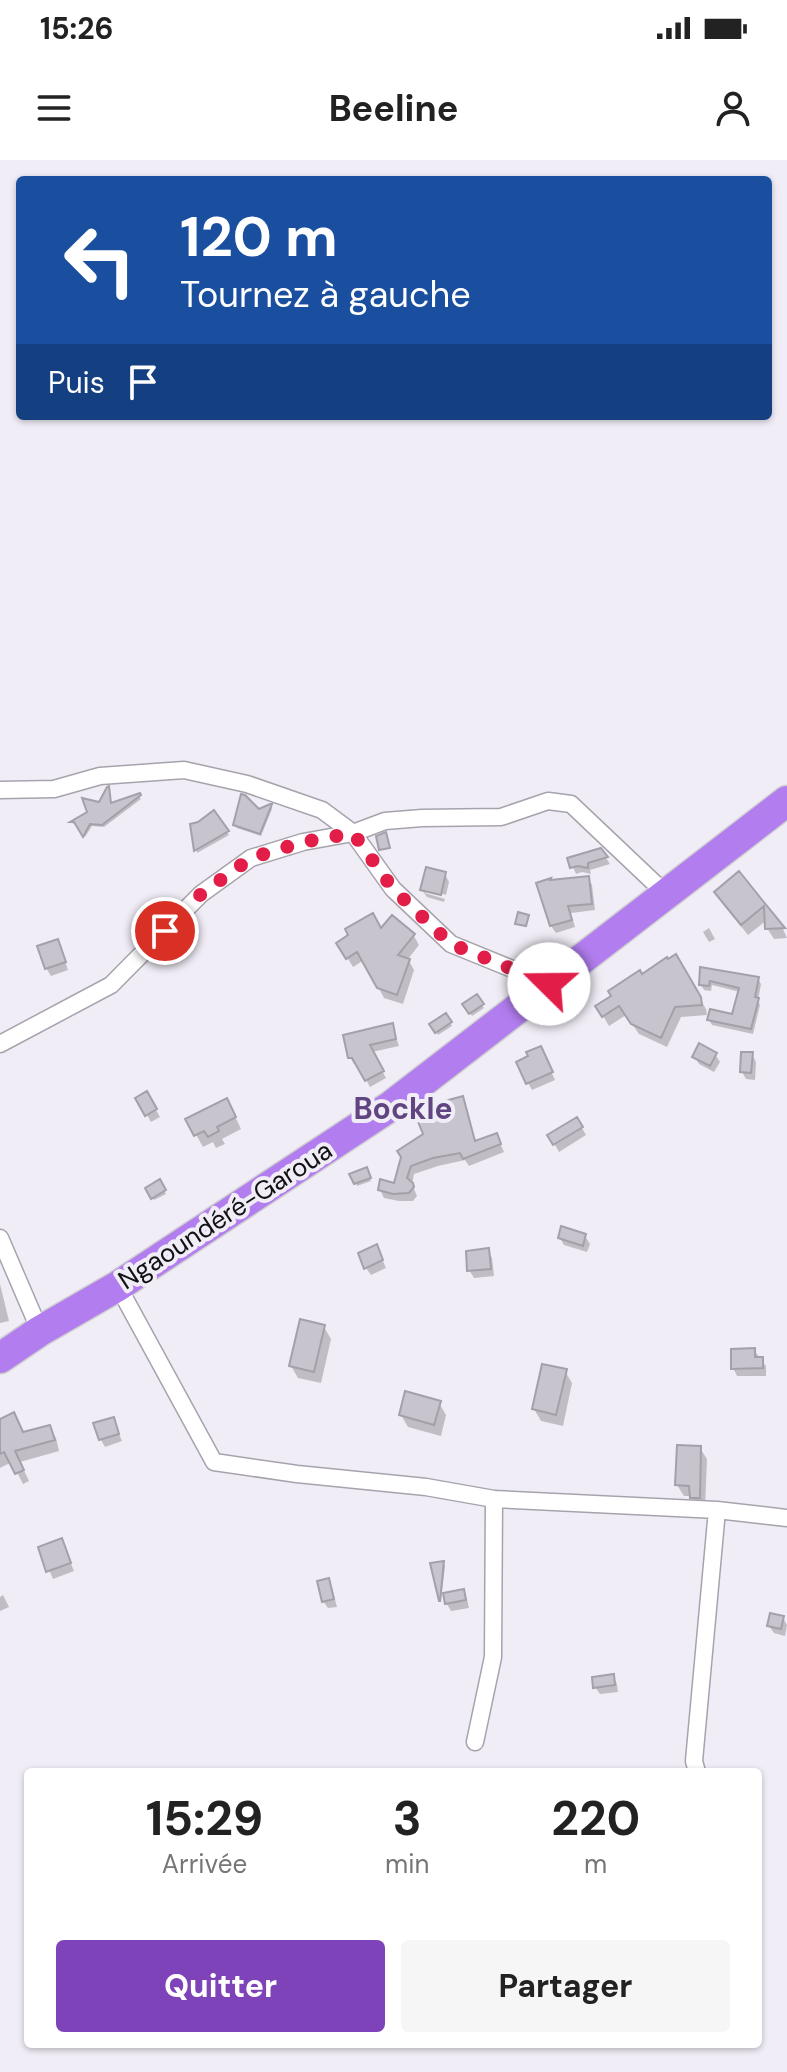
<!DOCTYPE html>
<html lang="fr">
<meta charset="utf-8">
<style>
body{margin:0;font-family:"DM Sans",sans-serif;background:#f6f6f6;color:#222;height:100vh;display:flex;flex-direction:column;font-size:30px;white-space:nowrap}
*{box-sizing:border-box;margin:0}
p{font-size:26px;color:#767676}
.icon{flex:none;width:44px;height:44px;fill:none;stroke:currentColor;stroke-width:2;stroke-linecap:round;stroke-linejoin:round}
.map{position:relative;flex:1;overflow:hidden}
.side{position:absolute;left:24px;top:1608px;width:738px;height:280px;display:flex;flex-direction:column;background:#fff;border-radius:8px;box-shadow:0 2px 6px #0004}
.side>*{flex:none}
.top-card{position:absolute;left:16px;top:16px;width:756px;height:244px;border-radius:8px;box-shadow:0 2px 6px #0004;background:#1a4fa0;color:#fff;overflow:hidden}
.pin{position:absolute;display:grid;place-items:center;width:68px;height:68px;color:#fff;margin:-34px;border:4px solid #fff;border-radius:50%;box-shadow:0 2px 8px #0007}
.me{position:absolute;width:88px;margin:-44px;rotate:292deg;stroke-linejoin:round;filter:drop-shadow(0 0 6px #0008)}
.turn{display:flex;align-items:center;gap:28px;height:168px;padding:0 32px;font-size:36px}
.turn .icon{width:104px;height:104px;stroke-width:2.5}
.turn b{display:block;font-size:56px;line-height:68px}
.then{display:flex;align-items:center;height:76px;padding:0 32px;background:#0003;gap:16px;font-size:30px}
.eta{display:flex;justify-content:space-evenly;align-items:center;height:136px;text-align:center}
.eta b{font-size:48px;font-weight:700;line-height:56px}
.cta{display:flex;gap:16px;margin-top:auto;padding:16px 32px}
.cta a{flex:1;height:92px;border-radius:8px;background:#7e43b9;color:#fff;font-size:32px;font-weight:700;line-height:92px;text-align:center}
.cta a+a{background:#f6f6f6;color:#222}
.status{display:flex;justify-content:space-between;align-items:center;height:56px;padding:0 40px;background:#fff;direction:ltr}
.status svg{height:22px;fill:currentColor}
header{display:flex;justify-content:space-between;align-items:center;height:104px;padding:0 32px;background:#fff;font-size:36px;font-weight:700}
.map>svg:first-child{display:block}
.shadow{fill:#0003}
.building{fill:#c8c4ce;stroke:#a4a0aa;stroke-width:2}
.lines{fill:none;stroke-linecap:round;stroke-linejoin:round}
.street-casing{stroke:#a7a3ad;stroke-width:19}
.highway-casing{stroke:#cfcfd0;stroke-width:33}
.street{stroke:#fff;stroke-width:16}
.highway{stroke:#b27def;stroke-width:30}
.route{stroke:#e11d48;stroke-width:14;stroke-dasharray:0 25.2}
.labels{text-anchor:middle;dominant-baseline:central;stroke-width:8;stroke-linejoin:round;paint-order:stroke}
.street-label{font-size:26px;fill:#111013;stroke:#f1edf7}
.quarter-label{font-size:30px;font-weight:bold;fill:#614581;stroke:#f1edf7}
</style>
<div class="status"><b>15:26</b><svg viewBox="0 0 49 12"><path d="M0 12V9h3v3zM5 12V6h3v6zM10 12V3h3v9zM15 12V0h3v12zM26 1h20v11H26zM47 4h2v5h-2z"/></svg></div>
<header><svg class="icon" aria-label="menu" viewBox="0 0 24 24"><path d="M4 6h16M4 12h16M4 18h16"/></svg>Beeline<svg class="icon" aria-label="person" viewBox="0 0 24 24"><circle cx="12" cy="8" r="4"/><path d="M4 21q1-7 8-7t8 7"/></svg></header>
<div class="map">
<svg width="787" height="1912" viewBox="0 0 787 1912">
<rect width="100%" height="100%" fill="#f1edf7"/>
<path class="shadow" d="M108,628L112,645L139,636L141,639L104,667L92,666L85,677L77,665L72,663L89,653L101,644Z
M271,646L272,649L261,676L237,668L235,665Z
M213,653L229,675L197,693L192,665L198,664Z
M601,690L610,704L590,710L591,714L582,712L576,714L570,700Z
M445,714L449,722L446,735L425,729V733L445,739L444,742L427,737L422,730Z
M739,714L783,769L787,778L774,779L767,768V760L748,775L722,743L716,733Z
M588,718L592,725L595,750L571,753L575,767L556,773L551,766Z
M392,757L414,776L419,785L408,799L414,810L403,844L384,838L364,800L353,807L339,784L381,771Z
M709,768L715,779L709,782L703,772Z
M61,789L68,810L51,816L46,808Z
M675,797L706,849L707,855L681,857L667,887L639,874L626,855L609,866L598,847Z
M702,809L758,819L761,824L758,841L760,845L753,874L712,865L709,860L734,856L740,832L712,825L711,831L704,830L701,825Z
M476,837L484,848L472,856L465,845Z
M446,856L452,866L438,875L432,865Z
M392,866L399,886L372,892L386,918L370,927L358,904H354L350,897Z
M715,894L720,902L714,912L699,904L694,896Z
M752,894L756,902L755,920L746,919L742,912Z
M544,896L555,920L532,930L528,923Z
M147,934L160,957L151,962L138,939Z
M462,938L466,946L476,983H500L504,992L469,1006L465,1000L438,1006L414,1014L412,1024L417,1036L413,1041H399L384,1038L380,1030L395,1025L426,975Z
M233,952L241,969L222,979L225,984L216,988L213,982L203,987L188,960Z
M577,959L586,975L559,992L550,976Z
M366,1010L371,1021L357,1026L352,1015Z
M160,1022L166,1034L154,1040L148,1029Z
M585,1076L590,1084L587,1092L564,1085L560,1078Z
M488,1091L492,1098L494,1116L474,1118L469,1110Z
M380,1094L386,1108L371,1115L366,1108Z
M0,1124L9,1161L0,1163Z
M324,1167L331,1179L321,1223L298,1218L291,1206Z
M754,1190L766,1206V1216H737L733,1208Z
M565,1211L572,1223L563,1266L541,1261L534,1249Z
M439,1243L446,1255L441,1276L408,1267L401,1255Z
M113,1259L122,1281L105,1287L101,1280Z
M0,1261L23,1274L49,1267L56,1278L59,1291L20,1302L29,1321L23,1324L12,1302L0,1308Z
M700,1288L707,1299L705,1349L699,1348L692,1336H684L677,1325Z
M61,1380L74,1411L53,1419L40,1388Z
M443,1403L445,1406L441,1441L433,1404Z
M328,1420L332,1428L337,1447L328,1448L323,1441Z
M463,1431L467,1439L469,1448L451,1451L447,1444L445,1435Z
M3,1435L9,1447L0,1451V1437Z
M783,1458L787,1465L785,1476L774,1473L769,1466Z
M613,1516L617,1524L618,1532L600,1534L595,1527Z"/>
<path class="building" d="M109,626L111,643L140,633L141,635L102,665L90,664L83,677L74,662H70L87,652L82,638L99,642L107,627Z
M241,634L245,635L259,649L270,644H272L260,674L233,665Z
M214,650L229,671L194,691L190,664L198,662Z
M386,672L390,688L379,690L376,676Z
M601,688L608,697L588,703V708L578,706L570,708L567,698Z
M426,707L446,712L441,735L420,730Z
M739,711L763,741L785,768L765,769L764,746L741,765L714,732Z
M589,716L592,744L568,746L572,760L550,766L536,723L551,718L550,720Z
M518,752L529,755L526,766L515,764Z
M373,753L381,768L392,755L415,774L398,795L410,799L397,835L377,828L357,792L346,799L336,783L348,775L345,769Z
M58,779L66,802L45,809L37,786Z
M676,794L701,837L702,845L675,847L661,878L631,864L619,846L602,857L595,846L611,836L608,831L640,810L642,814L667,797L668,799Z
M700,807L759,817L755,837L759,838L751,869L707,860L710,849L732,854L739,828L710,821L709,826L699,825Z
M477,834L484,844L469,854L462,844Z
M446,853L452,862L435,873L429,864Z
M393,863L396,879L370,885L384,911L365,921L352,898H348L343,875Z
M699,883L717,893L710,906L692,897Z
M541,886L553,912L526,924L516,902L528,896L526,892Z
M741,892H753L751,913L740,912Z
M147,931L157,949L145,956L135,938Z
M463,936L475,981L497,973L501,984L463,999L460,993L433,998L411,1006L407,1018L413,1023L414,1027L409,1033L393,1034L378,1030L380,1019L394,1023L401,997L397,991L423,974L417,959L436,950L434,944Z
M227,938L236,957L217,967L219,971L208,977L204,971L194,976L185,959Z
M577,957L583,967L553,985L547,975Z
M367,1007L371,1018L354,1024L349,1014Z
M160,1019L166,1030L151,1039L145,1028Z
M561,1066L586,1074L583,1086L558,1078Z
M377,1084L383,1100L364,1109L358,1093Z
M489,1088L491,1109L467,1111L466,1091Z
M300,1159L325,1165L314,1212L289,1206Z
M755,1188V1197H763V1208L731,1209V1189Z
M542,1204L567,1209L556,1255L532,1249Z
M405,1231L441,1241L434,1265L399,1255Z
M14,1252L23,1272L50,1265L55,1280L15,1291L24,1310L15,1314L4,1292L0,1294V1259Z
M114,1257L119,1274L99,1280L93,1263Z
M677,1285L701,1286L700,1338H690L689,1326L675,1325Z
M62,1378L71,1403L46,1412L38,1387Z
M444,1401L440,1441H439L430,1403Z
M329,1418L334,1439L322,1442L317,1421Z
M464,1429L466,1440L445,1444L443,1433Z
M770,1453L784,1456L781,1469L767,1466Z
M614,1514L615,1525L593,1528L592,1517Z"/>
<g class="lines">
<defs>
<path id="street" d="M0,630L54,629L100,616L184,610L247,624L322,650L353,673L393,729L451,784L549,824
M0,884L111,825L201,734L251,698L303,682L353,673L385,661L422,658L501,657L548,641L571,644L666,734
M0,1078L40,1171
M118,1126L214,1302L297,1314L426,1327L494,1339L717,1350L787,1358
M475,1582L493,1497L494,1339
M697,1612L694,1601L717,1350"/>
<path id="highway" d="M0,1198L40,1171L118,1126L391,946L787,641"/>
</defs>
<use href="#street" class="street-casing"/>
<use href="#highway" class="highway-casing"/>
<use href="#street" class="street"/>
<use href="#highway" class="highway"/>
</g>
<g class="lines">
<path class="route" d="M165,771L201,734L251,698L303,682L353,673L393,729L451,784L549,824"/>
</g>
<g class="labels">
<g class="street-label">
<text transform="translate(225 1055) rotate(-33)">Ngaoundéré-Garoua</text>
</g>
<g class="quarter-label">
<text x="403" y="948">Bockle</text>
</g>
</g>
</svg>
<div class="pin" style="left:165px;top:771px;background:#d93025"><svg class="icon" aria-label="arrive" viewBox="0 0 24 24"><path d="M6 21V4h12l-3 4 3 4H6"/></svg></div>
<svg class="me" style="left:549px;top:824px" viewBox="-20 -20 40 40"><circle r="19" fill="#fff"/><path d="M0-13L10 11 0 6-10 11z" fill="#e11d48"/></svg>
<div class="top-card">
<div class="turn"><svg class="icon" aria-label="left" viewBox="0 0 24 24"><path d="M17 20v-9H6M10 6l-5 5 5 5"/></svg><div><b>120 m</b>Tournez à gauche</div></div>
<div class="then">Puis<svg class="icon" aria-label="arrive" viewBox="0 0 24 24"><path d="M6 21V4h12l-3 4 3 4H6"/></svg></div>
</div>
<section class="side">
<div class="eta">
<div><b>15:29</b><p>Arrivée</p></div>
<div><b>3</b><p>min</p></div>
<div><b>220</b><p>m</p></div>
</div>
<div class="cta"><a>Quitter</a><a>Partager</a></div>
</section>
</div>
